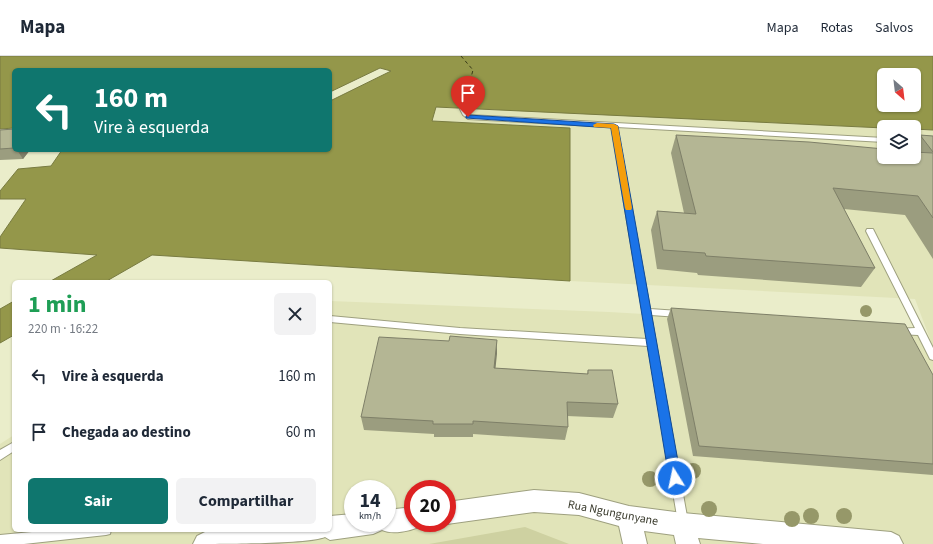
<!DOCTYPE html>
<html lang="pt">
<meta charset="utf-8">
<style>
body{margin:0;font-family:"Source Sans 3",sans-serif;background:#f2f2f3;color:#1f2937;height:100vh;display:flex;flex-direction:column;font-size:15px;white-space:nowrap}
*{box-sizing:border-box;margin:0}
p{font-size:13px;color:#747a83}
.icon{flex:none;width:22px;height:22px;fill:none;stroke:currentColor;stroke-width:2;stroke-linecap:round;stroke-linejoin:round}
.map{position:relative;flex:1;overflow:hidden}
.drawer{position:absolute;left:12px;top:224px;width:320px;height:252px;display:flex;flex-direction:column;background:#fff;border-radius:6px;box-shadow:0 1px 3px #0004}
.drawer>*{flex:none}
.guide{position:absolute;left:12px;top:12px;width:320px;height:84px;border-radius:6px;box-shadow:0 1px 3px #0004;background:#0f766e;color:#fff;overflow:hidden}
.needle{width:26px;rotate:152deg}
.controls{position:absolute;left:877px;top:12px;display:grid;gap:8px}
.controls a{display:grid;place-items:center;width:44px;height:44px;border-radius:6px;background:#fff;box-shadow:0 1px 3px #0004;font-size:20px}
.speed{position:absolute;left:344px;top:424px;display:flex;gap:8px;font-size:20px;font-weight:700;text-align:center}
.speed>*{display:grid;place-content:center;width:52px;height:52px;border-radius:50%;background:#fff;box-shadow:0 1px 3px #0004;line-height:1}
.speed small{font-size:10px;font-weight:400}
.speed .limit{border:6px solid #d22;background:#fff;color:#111}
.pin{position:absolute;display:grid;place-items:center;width:34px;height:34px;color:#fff;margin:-41px -17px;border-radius:50% 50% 50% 0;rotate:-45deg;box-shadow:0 0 4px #0007}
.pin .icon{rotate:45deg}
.me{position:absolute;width:44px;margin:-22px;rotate:350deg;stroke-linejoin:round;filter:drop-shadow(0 0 3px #0008)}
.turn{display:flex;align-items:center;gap:14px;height:84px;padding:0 16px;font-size:18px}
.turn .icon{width:52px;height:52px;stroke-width:2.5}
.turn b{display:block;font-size:28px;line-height:34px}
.round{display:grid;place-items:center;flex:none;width:42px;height:42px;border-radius:6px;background:#f2f2f3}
.head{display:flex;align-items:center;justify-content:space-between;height:68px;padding:0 16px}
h1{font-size:24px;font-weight:700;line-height:30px;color:#1e9e55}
.primary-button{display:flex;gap:8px;margin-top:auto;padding:8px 16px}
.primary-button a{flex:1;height:46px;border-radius:6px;background:#0f766e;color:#fff;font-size:16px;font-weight:700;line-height:46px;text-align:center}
.primary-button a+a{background:#f2f2f3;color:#1f2937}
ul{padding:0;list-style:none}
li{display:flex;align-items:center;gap:12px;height:56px;padding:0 16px}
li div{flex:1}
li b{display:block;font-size:15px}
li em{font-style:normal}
header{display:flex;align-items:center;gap:24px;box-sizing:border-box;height:56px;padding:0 20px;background:#fff;border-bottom:1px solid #e0e1e3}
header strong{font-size:19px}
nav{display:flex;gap:22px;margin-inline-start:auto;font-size:14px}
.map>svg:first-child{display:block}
.built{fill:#e1e4b9;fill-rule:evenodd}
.green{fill:#ced1a1}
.water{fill:#94974a;stroke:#787b41;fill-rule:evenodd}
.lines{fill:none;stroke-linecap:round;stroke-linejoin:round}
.ferry{stroke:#383a18;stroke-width:1;stroke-dasharray:3.5 3;stroke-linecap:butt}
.lane-casing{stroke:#9ea07f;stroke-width:2}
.street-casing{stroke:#9ea07f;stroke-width:2}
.lane{fill:#fff;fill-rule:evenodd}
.street{fill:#fff;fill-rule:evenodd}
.tree{fill:#969869}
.wall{fill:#9b9d7f}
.shaded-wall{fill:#7e7f68}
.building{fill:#b4b694;stroke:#7e7f68}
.route{fill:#1a73e8;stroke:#114b97}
.slow{fill:#f59e0b}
.labels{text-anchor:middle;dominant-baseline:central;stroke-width:3;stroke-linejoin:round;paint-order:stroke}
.near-street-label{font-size:12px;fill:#38392b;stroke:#fff}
</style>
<header>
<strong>Mapa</strong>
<nav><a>Mapa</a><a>Rotas</a><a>Salvos</a></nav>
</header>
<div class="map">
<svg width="933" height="488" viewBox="0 0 933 488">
<rect width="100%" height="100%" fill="#eaedca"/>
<path class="built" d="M436,51L884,72V101H914V73L933,74V291L915,243L570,225V72L432,65Z
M330,245L609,256L922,274L933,303V488H0V388L14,379V474H330ZM353,433H387V467H353ZM413,433H447V467H413Z"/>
<path class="green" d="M525,471L569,488H429Z"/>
<path class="water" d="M0,0H933V74L914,73V71L884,72L436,51L432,65L570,72V225L152,199L105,226H49L97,199L0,192V181L26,143H0V135L18,113L51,110L62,94H330V45L391,15L380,12L330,36V14H14V72L0,73ZM884,19H914V49H884Z
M14,245V279L0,287V253Z"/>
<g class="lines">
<path class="ferry" d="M461,0L473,14L463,52"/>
<defs>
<path id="lane" d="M461,52H465L470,59L884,82V86L617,71L650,253L679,255L682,256L683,258L682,260L679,261L651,259L688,466L687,470L683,471L679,470L678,466L648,290L460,278L330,266V260L460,272L647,283L611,71L468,63L463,59L460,53Z
M867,173H873L874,175L925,276L933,292V304L930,303L918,279L898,278L895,277L894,275L895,273L915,272L866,175Z
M14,386V395L0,404V394Z
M53,474H111L110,478L106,479L24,488H0V479Z"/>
<path id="street" d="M534,434L579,437L629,450L683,457L891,476L899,480L903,488H763L698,482L700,488H676L674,479L644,475L647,488H623L619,470L579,459L534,456L447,468L444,467H447V446Z
M413,451V467H422L421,470C410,475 393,479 382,474L373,478L330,484L325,481C309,488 218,488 193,488L197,480L205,476L222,474H330V460L353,458V467H387V454Z"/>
</defs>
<use href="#lane" class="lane-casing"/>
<use href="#street" class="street-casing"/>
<use href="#lane" class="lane"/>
<use href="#street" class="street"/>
</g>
<g class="tree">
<circle cx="866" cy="255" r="6"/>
<circle cx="693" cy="415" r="8"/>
<circle cx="650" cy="423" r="8"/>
<circle cx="709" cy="453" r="8"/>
<circle cx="811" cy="460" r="8"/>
<circle cx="844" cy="460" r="8"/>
<circle cx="792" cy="463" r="8"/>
</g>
<path class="wall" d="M14,73V94H30L23,103L0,104V74Z
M676,79L914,101V88L920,79L933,80V203L905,159L844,153L875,212L861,231L698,219L697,217L657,213L651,174L657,155L684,157L671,97Z
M671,252L933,319V419L693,400L667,263Z
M497,284L495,312L587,318L588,314L618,348L613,362L567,360L568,371L565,384L473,378V381H434V378L364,374L361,361Z"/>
<path class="shaded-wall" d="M17,94H30L23,103Z
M497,284V298L494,326V312Z"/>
<path class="building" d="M14,73V92L0,93V74Z
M676,79L809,86L884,93V101H914V96L933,97V162L918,140L833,132L875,212L706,200L705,197L663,194L657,155L696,158Z
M920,79L933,80V96Z
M671,252L905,268L933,319V408L699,390Z
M450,280L497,284L494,312L588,318V314H612L618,348L567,346L568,371L473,365V368H433V365L361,361L379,281L449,285Z"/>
<path class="route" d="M468,59L614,68L618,70L681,422L679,426L675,428L671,426L669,422L611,72L466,62V60Z"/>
<path class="slow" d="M597,67L614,68L618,70L632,152L631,154H626L625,152L611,72L594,71L593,69Z"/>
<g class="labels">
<g class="near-street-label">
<text transform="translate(613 457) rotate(11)">Rua Ngungunyane</text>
</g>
</g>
</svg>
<div class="controls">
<a><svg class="needle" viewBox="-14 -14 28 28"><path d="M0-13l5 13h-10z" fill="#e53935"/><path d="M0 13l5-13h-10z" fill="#747a83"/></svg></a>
<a><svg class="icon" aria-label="layers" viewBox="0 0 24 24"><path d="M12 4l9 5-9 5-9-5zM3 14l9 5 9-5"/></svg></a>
</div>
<div class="speed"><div>14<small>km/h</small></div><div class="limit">20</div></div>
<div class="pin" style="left:468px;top:61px;background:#d93025"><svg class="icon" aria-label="arrive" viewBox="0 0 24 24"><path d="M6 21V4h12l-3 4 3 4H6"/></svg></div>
<svg class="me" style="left:675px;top:422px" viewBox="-20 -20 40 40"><circle r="17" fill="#1a73e8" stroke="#fff" stroke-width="3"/><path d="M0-11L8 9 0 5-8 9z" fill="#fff"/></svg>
<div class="guide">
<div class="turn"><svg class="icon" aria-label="left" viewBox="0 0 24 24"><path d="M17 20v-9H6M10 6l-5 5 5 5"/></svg><div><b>160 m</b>Vire à esquerda</div></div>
</div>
<section class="drawer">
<div class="head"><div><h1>1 min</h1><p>220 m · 16:22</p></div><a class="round"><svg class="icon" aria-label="close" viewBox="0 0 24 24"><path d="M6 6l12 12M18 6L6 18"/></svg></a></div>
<ul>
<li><svg class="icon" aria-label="left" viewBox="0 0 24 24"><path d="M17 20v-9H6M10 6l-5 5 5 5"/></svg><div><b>Vire à esquerda</b></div><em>160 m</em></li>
<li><svg class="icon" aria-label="arrive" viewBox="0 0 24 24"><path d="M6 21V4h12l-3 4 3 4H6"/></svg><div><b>Chegada ao destino</b></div><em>60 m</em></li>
</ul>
<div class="primary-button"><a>Sair</a><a>Compartilhar</a></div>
</section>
</div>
